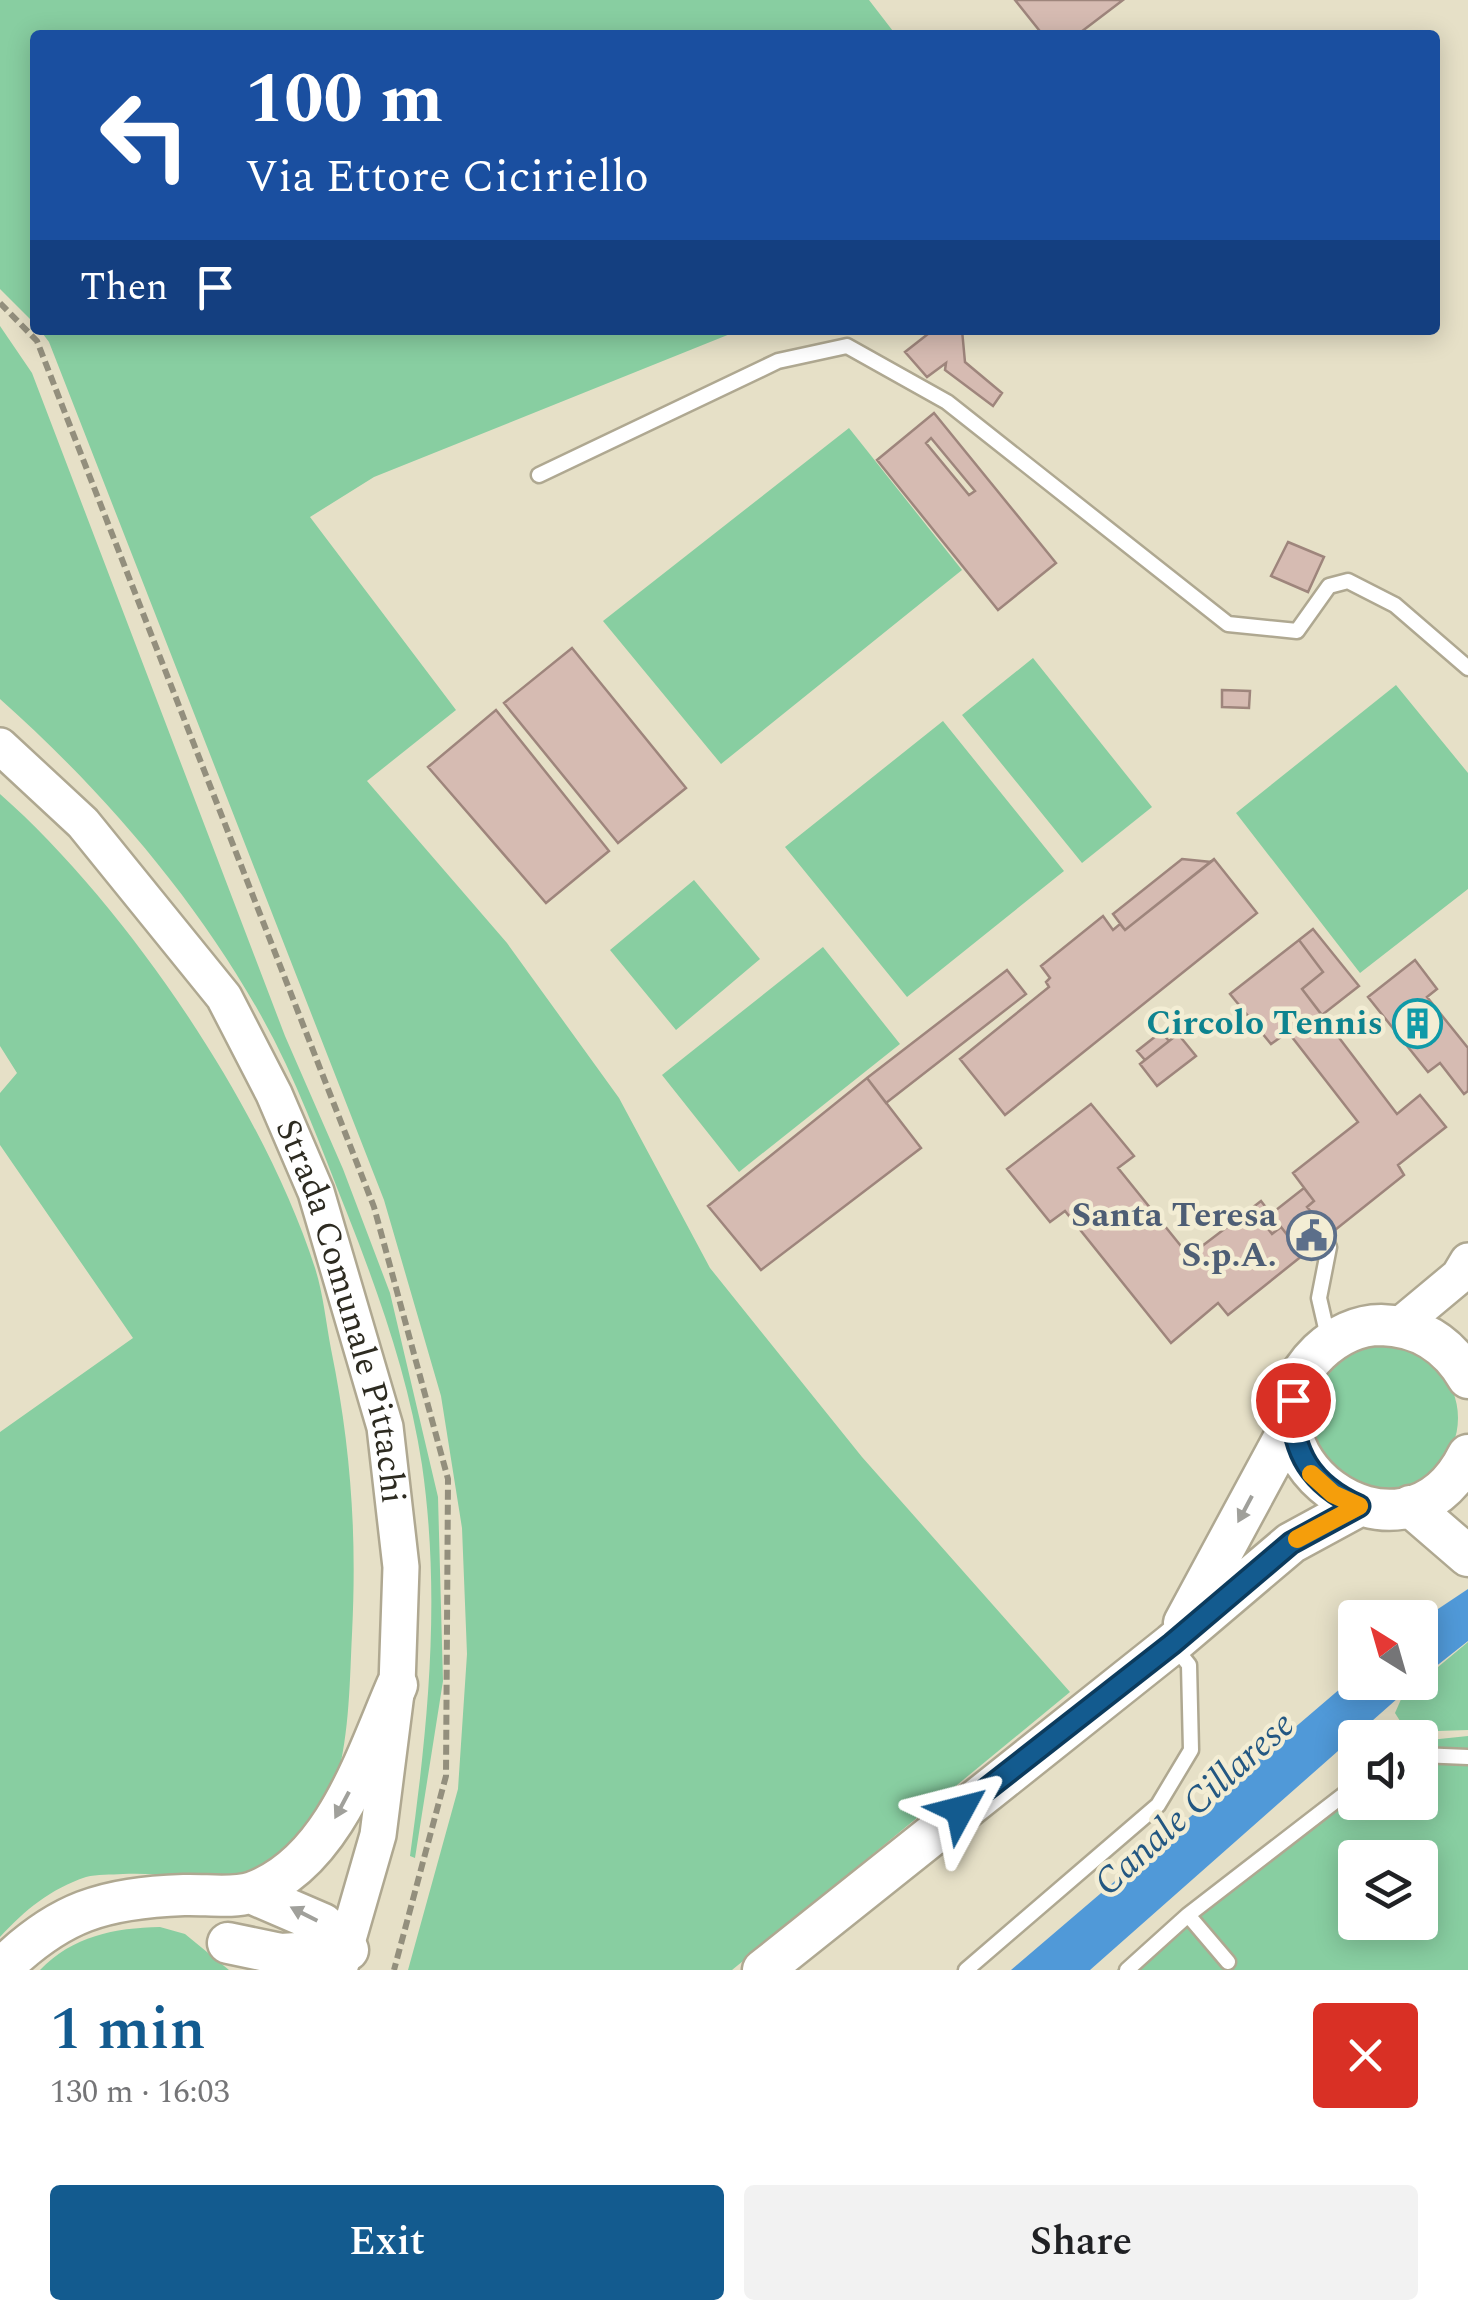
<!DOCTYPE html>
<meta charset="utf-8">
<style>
body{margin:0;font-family:Spectral,serif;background:#f2f2f2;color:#202124;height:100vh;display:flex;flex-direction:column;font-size:38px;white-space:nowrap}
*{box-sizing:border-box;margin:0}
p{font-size:32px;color:#757577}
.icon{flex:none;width:55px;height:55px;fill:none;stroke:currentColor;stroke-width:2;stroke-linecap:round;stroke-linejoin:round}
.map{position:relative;height:1970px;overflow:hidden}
.panel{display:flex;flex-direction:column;background:#fff;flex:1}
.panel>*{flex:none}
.hud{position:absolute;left:30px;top:30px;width:1410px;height:305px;border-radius:10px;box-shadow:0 5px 25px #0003;background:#1a4fa0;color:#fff;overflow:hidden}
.needle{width:65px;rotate:323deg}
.tools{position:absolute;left:1338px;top:1600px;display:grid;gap:20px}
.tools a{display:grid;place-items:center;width:100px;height:100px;border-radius:10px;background:#fff;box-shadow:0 5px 25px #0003;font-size:50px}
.pin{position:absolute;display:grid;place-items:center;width:85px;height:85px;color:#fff;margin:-42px;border:5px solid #fff;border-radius:50%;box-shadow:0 2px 10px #0007}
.me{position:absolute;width:110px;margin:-55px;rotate:52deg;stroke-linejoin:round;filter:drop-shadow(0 0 8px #0008)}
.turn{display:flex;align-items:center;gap:35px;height:210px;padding:0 50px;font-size:45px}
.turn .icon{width:130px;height:130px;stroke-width:2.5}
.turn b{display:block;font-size:70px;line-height:85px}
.then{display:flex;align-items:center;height:95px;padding:0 50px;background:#0003;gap:20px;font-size:38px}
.round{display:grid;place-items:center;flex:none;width:105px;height:105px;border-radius:10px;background:#f2f2f2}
.headline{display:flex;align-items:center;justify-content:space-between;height:170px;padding:0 50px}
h1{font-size:60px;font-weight:600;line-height:75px;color:#135b8f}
.cta{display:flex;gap:20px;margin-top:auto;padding:20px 50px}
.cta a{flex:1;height:115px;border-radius:10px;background:#135b8f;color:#fff;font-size:40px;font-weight:600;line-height:115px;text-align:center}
.cta a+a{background:#f2f2f2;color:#202124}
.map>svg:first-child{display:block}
.green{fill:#88cea1;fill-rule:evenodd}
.water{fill:#5099d8}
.building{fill:#d6bbb2;stroke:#9e857c;stroke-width:2.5;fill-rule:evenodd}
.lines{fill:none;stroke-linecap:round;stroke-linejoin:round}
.service-casing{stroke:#afa891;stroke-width:19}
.tertiary-casing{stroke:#afa891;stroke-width:40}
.secondary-casing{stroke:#afa891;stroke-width:45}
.path{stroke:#938f7d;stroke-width:6;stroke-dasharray:10 5;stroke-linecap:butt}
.service{stroke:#fff;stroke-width:14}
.tertiary{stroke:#fff;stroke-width:35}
.secondary{stroke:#fff;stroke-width:40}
.oneway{fill:#a0a09b}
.route-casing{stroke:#0c3b5d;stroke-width:25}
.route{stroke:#135b8f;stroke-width:18}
.slow{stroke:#f59e0b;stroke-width:18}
.labels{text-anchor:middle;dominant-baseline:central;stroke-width:9;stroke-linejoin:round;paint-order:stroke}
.culture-label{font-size:35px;font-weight:bold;fill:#0d838f;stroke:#f3edd4;text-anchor:end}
.service-label{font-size:35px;font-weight:bold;fill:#4e5e75;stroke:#f3edd4;text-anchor:end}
.street-label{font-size:35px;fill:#2d2b21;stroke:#f3edd4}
.water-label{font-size:38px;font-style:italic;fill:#235782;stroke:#f3edd4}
</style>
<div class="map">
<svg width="1468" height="1970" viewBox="0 0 1468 1970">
<rect width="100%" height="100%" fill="#e6e0c7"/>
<path class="green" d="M0,0H869L896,35H35V324L0,289Z
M0,326L32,373L285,1036L343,1169L390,1293L438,1497L443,1681L415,1858L410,1856C428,1727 441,1597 422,1465C409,1379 379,1294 347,1213C320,1145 295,1075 259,1012C193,895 100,788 0,699Z
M40,330H740L374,477L310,517L456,710L367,781L507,943L619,1098L710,1268L862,1457L1070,1692L732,1970H408L458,1789L467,1654L462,1528L441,1396L384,1200L49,342Z
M849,428L962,570L721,764L603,621Z
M1033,658L1152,807L1082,863L962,715Z
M1396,685L1468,773V889L1360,973L1236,813Z
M943,721L1064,871L907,997L785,847Z
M0,794C126,905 263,1107 315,1268C323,1293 326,1322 331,1349C351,1447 357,1534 352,1634C349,1693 350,1774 317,1826C311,1835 297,1843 288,1850C228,1896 191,1871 123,1874C111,1875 97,1874 86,1877C50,1889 25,1910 0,1937V1432L133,1338L0,1145V1093L17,1073L0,1046Z
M694,880L760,959L676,1030L610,950Z
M823,947L900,1044L739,1172L662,1075Z
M1314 1418a72 72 0 1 1 144 0a72 72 0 1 1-144 0Z
M1468,1642V1730L1407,1732L1395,1713L1402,1697Z
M1468,1736V1970H1117L1202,1896L1355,1783V1802H1420V1741ZM1355,1858H1420V1922H1355Z
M160,1927L185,1934L229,1970H40C73,1936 114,1928 160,1927Z"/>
<path class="water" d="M1468,1589V1641L1420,1679V1621Z
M1355,1676V1682L1415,1683L1090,1970H1011Z"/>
<path class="building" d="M1015,0H1123L1077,35H1043Z
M933,330H962L965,362L1002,393L993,406L945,370L946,363L927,377L905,352Z
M934,413L1056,563L998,610L877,460ZM931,438L975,491L969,495L926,443Z
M1288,542L1324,557L1308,592L1271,576Z
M572,648L686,788L618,843L504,703Z
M1222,690L1250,691L1249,708L1222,707Z
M496,710L609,851L546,903L428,767Z
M1182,859L1211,862L1125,930L1113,914Z
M1214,859L1257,913L1005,1115L960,1059L1049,987L1046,982L1050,978L1041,966L1103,916L1113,930L1120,924L1125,930Z
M1313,929L1359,986L1322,1015L1302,989L1323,972L1299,940Z
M1299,940L1323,972L1302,989L1397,1114L1420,1095L1446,1127L1398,1165L1404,1175L1330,1234L1307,1207L1314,1201L1293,1173L1358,1122L1288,1032L1271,1044L1230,994Z
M1415,960L1437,989L1427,997L1468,1048V1091L1464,1094L1440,1063L1428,1072L1368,997Z
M1007,970L1026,994L886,1103L867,1078Z
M1161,1032L1169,1041L1145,1060L1137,1051Z
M1178,1034L1196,1056L1157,1086L1140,1064Z
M867,1078L921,1148L761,1270L708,1206Z
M1091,1104L1134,1156L1118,1168L1189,1256L1252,1208L1272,1234L1281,1227L1303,1255L1228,1315L1218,1303L1171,1343L1065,1211L1050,1222L1007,1169Z
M1304,1188L1314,1201L1307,1207L1330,1234L1303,1255L1281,1227L1272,1234L1252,1208L1261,1201L1271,1214Z"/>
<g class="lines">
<defs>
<path id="service" d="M539,475L778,361L847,346L947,402L1228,624L1297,631L1329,586L1348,581L1395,605L1468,668
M1328,1337L1319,1298L1329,1247
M1420,1755L1468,1757
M1188,1915L1228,1962
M966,1970L1158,1805L1191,1750L1189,1665L1173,1645
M1127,1970L1188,1915L1355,1786"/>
<g id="tertiary">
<path id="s1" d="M0,746L83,823L224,997L274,1094L316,1192L385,1427L401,1567L397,1685L378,1835L339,1970"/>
<path d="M1399,1326L1459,1276L1468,1261"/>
</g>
<path id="secondary" d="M1468,1378C1449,1345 1421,1326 1381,1325C1358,1325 1336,1336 1319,1352C1219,1449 1402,1588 1468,1455
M1410,1506L1468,1556
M1184,1623L1292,1423
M251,1893L323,1924L348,1950
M228,1943L281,1954L348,1950
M0,1970C59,1911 104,1898 184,1895C204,1894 234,1899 253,1892C334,1862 366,1756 397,1685
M763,1970L1172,1644L1291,1543L1359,1506"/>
</defs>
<use href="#service" class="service-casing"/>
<use href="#tertiary" class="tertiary-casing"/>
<use href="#secondary" class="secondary-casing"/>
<path class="path" d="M0,303L37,341L374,1207L448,1479L446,1776L394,1970"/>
<use href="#service" class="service"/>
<use href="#tertiary" class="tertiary"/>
<use href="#secondary" class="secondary"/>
</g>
<defs><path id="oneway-solid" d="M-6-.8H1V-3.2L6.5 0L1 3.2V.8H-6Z" transform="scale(2.5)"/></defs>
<g class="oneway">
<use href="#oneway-solid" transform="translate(1245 1509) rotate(118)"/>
<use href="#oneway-solid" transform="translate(342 1805) rotate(118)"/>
<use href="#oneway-solid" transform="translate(304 1914) rotate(-153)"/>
</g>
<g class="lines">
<defs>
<path id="route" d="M960,1810L1172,1644L1291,1543L1359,1506C1312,1485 1290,1452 1293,1400"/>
</defs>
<use href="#route" class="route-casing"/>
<use href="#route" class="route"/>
<path class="slow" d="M1297,1539L1359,1506L1333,1494L1311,1474"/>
</g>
<defs>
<symbol id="building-ring" viewBox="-11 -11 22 22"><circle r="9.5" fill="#f3edd4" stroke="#0f9aa8" stroke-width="1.5"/><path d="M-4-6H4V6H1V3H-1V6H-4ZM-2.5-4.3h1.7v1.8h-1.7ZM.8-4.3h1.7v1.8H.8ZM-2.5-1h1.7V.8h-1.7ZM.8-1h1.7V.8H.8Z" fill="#0f9aa8"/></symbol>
<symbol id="civic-ring" viewBox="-11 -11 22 22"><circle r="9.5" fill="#f3edd4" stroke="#5c6f8a" stroke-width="1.5"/><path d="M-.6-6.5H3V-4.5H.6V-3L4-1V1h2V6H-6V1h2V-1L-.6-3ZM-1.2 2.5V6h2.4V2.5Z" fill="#5c6f8a"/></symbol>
</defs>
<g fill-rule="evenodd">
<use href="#building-ring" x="1390" y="996" width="55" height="55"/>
<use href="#civic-ring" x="1284" y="1208" width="55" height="55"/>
</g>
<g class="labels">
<g class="culture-label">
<text x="1383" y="1023">Circolo Tennis</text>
</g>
<g class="service-label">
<text x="1277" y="1215">Santa Teresa<tspan x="1277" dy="40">S.p.A.</tspan></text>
</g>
<g class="street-label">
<text stroke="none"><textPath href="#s1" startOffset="675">Strada Comunale Pittachi</textPath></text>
</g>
<g class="water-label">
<text transform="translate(1195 1804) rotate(-42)">Canale Cillarese</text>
</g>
</g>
</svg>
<div class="tools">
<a><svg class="needle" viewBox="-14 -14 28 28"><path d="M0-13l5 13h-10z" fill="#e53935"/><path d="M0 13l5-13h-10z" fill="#757577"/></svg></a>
<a><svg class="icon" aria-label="sound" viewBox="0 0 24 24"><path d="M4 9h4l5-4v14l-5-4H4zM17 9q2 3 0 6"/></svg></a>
<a><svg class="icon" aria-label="layers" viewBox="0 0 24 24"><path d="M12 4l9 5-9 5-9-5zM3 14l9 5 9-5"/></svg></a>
</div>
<div class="pin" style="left:1293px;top:1400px;background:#d93025"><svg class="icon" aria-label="arrive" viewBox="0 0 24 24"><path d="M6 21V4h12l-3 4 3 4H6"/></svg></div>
<svg class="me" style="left:960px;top:1810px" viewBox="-20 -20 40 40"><path d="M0-17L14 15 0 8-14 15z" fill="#135b8f" stroke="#fff" stroke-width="4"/></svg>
<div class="hud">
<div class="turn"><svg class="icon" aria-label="left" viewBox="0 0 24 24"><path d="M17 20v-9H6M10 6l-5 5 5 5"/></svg><div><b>100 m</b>Via Ettore Ciciriello</div></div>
<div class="then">Then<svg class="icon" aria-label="arrive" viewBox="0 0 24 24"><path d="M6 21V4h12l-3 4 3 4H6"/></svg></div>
</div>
</div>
<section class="panel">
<div class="headline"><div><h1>1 min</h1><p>130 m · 16:03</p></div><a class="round" style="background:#d93025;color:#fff"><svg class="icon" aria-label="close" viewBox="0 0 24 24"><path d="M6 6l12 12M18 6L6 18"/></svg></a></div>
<div class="cta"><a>Exit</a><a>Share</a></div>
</section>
